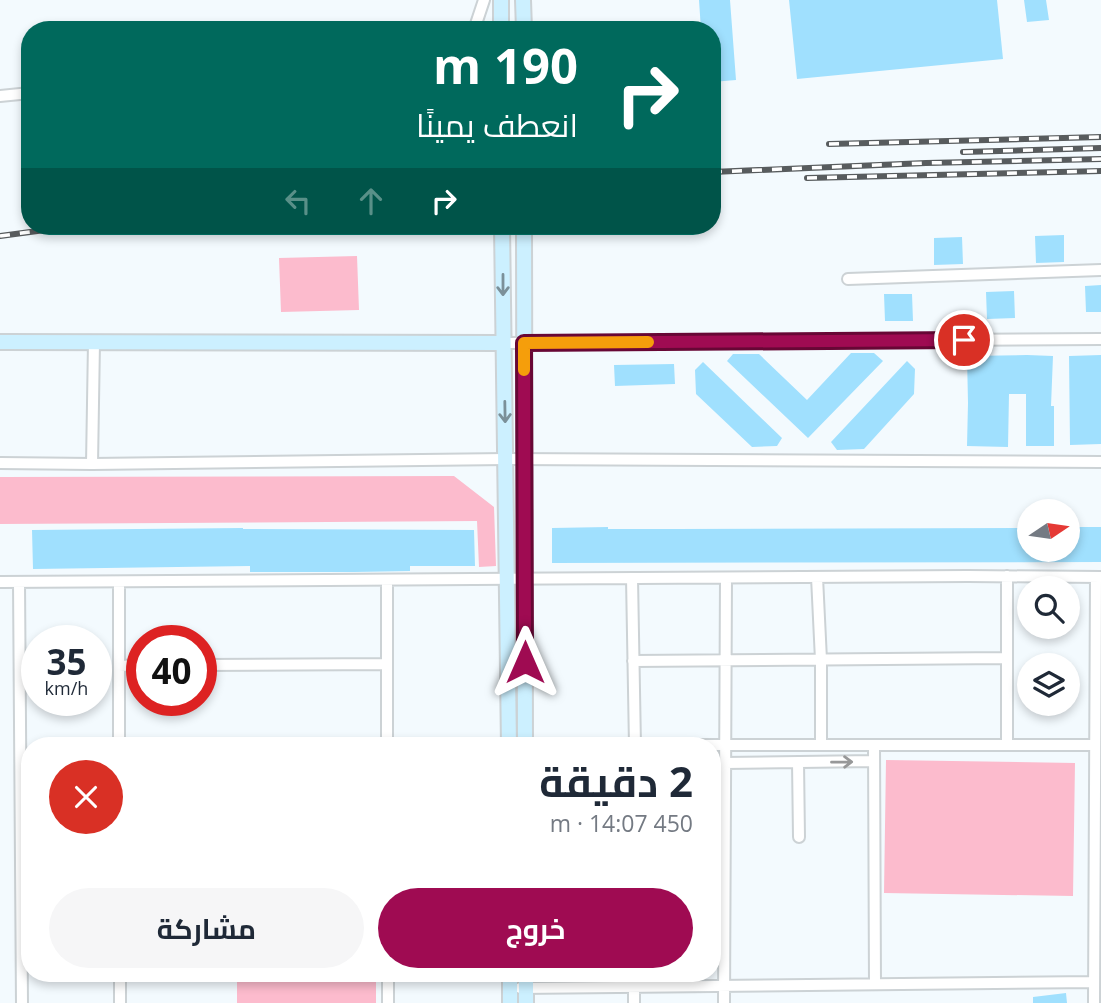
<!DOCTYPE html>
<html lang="ar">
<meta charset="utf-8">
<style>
body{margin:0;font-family:"Open Sans",Cairo,sans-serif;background:#f6f6f7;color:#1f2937;direction:rtl;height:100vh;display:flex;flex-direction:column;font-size:26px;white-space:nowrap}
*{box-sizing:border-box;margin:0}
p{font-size:23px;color:#747a83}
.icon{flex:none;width:38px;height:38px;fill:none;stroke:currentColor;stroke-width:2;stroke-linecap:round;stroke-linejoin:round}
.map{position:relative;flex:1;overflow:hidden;direction:ltr}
.sheet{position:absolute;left:21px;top:737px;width:700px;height:245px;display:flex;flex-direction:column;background:#fff;border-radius:28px;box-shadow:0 4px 10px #0003;direction:rtl}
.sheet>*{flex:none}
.guide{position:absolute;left:21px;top:21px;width:700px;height:214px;border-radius:28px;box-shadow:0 4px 10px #0003;direction:rtl;background:#00695c;color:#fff;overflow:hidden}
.needle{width:46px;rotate:77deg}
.tools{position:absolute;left:1017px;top:499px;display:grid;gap:14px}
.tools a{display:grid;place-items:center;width:63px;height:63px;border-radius:50%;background:#fff;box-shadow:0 4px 10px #0003;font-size:35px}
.speed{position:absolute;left:21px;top:625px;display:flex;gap:14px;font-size:35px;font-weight:700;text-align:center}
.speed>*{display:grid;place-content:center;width:91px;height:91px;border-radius:50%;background:#fff;box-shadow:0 4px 10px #0003;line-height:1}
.speed small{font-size:18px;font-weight:400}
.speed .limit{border:10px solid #d22;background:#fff;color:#111}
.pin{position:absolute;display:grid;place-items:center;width:60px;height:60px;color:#fff;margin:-30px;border:4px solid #fff;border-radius:50%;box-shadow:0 2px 7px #0007}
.me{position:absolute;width:77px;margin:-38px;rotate:0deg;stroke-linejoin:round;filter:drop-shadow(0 0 5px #0008)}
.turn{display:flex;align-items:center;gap:24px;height:147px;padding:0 28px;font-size:32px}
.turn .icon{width:91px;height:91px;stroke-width:2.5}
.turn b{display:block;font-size:49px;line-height:60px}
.lanes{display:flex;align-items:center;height:66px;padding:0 28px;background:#0003;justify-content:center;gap:35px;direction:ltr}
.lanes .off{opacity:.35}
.round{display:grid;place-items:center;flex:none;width:74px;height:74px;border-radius:37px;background:#f6f6f7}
.head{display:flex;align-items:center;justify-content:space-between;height:119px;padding:0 28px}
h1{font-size:42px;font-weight:700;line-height:52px}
.cta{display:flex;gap:14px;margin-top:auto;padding:14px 28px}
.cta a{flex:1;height:80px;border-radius:42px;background:#9f0b52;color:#fff;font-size:28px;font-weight:700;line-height:80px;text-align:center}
.cta a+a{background:#f6f6f7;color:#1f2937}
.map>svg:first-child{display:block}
.green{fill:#fcbbcd}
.building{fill:#a0e0fe}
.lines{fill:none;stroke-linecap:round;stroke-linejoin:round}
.street-casing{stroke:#ccd2d5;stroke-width:14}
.secondary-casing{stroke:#ccd2d5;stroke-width:18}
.street{stroke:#fff;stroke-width:10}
.secondary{stroke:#ccf0ff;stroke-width:14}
.rail-casing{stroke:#585c5e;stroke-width:6}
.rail{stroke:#fff;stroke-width:3.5;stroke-dasharray:10;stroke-linecap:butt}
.oneway{stroke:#7b9099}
.oneway2{stroke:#979899}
.route-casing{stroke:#670735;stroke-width:18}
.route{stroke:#9f0b52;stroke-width:12}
.slow{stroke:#f59e0b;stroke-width:12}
</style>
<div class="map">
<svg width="1101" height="1003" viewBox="0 0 1101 1003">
<rect width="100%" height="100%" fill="#f3fafe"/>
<path class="green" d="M357,256L359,310L281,312L279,258Z
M454,476L494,507L496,566L479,567L477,521L0,524V477Z
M886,760L1075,763L1073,896L884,893Z
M237,973H376V1003H237Z"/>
<path class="building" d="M699,0H730L736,80L712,82V30H701Z
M789,0H997L1003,59L797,79Z
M1024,0H1046L1049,20L1027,22Z
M1064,235V262L1036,263L1035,236Z
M962,237L963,264L934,265V238Z
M1101,285V312H1086L1085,286Z
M1014,291L1015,318L987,319L986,292Z
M884,294H912L913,321H885Z
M851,353H874L883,361L808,438L727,361L733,354H759L807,400Z
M1027,355L1053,356L1051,406H1054V446H1026V394H1009L1008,447L967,446L968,403L967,356Z
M1101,355V444L1070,445L1069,356Z
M907,361L915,369L914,394L864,449L837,450L831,442Z
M703,362L782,438L777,446L752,447L696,394L695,370Z
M674,364L675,384L615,386L614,365Z
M608,527V529H675L1029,528V550H1068V527H1101V562L552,563V528Z
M243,528V529L474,530L475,566H410V571L354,572H250V566L33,569L32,530Z
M1066,993L1067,1003H1033V997Z"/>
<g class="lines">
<defs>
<path id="street" d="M474,30L484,0
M0,96L30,93
M848,279L1101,270
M503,343L1101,339
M0,463L92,464L506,459L1101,462
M92,464L94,342
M1007,576V745
M817,577L821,660V745
M632,578L635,746
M387,581V746
M0,582L968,576L1101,577
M19,582L22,1003
M119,582V746
M633,661L1006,658
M201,665L387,664
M119,666L142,665
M119,745H1095
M874,745L875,984
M798,762L799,837
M725,763L874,761
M120,973V1003
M388,973V1003
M520,988L1094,982
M634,1003V973
M724,1003L726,578
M1094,1003L1096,577"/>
<path id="secondary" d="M501,0V30
M523,0L524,30
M502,226C503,399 508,572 509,746
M524,226L525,746
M0,342L503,343
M510,973V1003
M526,973V1003"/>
</defs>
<use href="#street" class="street-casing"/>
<use href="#secondary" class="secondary-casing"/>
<use href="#street" class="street"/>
<use href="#secondary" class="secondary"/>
<defs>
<path id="rail" d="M829,144L1101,137
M963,152L1101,148
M712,172L926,163L1101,159
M807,178L1101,171
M0,236L75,226"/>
</defs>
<use href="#rail" class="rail-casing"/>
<use href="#rail" class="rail"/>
</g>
<defs><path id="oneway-shaft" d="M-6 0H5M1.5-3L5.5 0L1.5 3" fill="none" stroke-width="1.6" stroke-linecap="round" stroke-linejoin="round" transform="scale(1.75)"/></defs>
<g class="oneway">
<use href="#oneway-shaft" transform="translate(503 285) rotate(90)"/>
<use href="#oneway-shaft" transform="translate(505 412) rotate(89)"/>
</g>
<use class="oneway2" href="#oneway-shaft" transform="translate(842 762) rotate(-1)"/>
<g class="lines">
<defs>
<path id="route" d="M525,662L524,343L964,340"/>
</defs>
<use href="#route" class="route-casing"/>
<use href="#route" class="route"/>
<path class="slow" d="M524,370V343L648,342"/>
</g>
</svg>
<div class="tools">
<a><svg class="needle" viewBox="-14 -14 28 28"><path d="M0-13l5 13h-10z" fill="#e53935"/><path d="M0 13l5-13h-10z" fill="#747a83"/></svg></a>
<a><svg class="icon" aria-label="search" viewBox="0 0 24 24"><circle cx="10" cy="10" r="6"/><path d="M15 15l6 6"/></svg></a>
<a><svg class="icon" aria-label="layers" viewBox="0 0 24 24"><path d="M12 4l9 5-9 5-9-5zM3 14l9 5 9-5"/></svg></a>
</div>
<div class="speed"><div>35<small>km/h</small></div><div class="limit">40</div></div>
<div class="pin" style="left:964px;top:340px;background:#d93025"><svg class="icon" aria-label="arrive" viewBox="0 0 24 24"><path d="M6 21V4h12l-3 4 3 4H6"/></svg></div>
<svg class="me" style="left:525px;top:662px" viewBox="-20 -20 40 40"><path d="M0-17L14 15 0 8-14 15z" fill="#9f0b52" stroke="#fff" stroke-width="4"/></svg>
<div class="guide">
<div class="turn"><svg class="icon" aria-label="right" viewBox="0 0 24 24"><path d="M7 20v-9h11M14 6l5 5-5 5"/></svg><div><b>190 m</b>انعطف يمينًا</div></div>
<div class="lanes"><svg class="icon off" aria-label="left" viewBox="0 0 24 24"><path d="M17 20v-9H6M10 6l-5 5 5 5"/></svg><svg class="icon off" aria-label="ahead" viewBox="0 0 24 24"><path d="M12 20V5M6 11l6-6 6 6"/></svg><svg class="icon" aria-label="right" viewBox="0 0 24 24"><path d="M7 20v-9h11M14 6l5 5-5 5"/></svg></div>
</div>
<section class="sheet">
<div class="head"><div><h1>2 دقيقة</h1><p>450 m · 14:07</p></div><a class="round" style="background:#d93025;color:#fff"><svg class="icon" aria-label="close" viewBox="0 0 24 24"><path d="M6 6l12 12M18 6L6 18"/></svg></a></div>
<div class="cta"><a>خروج</a><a>مشاركة</a></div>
</section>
</div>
